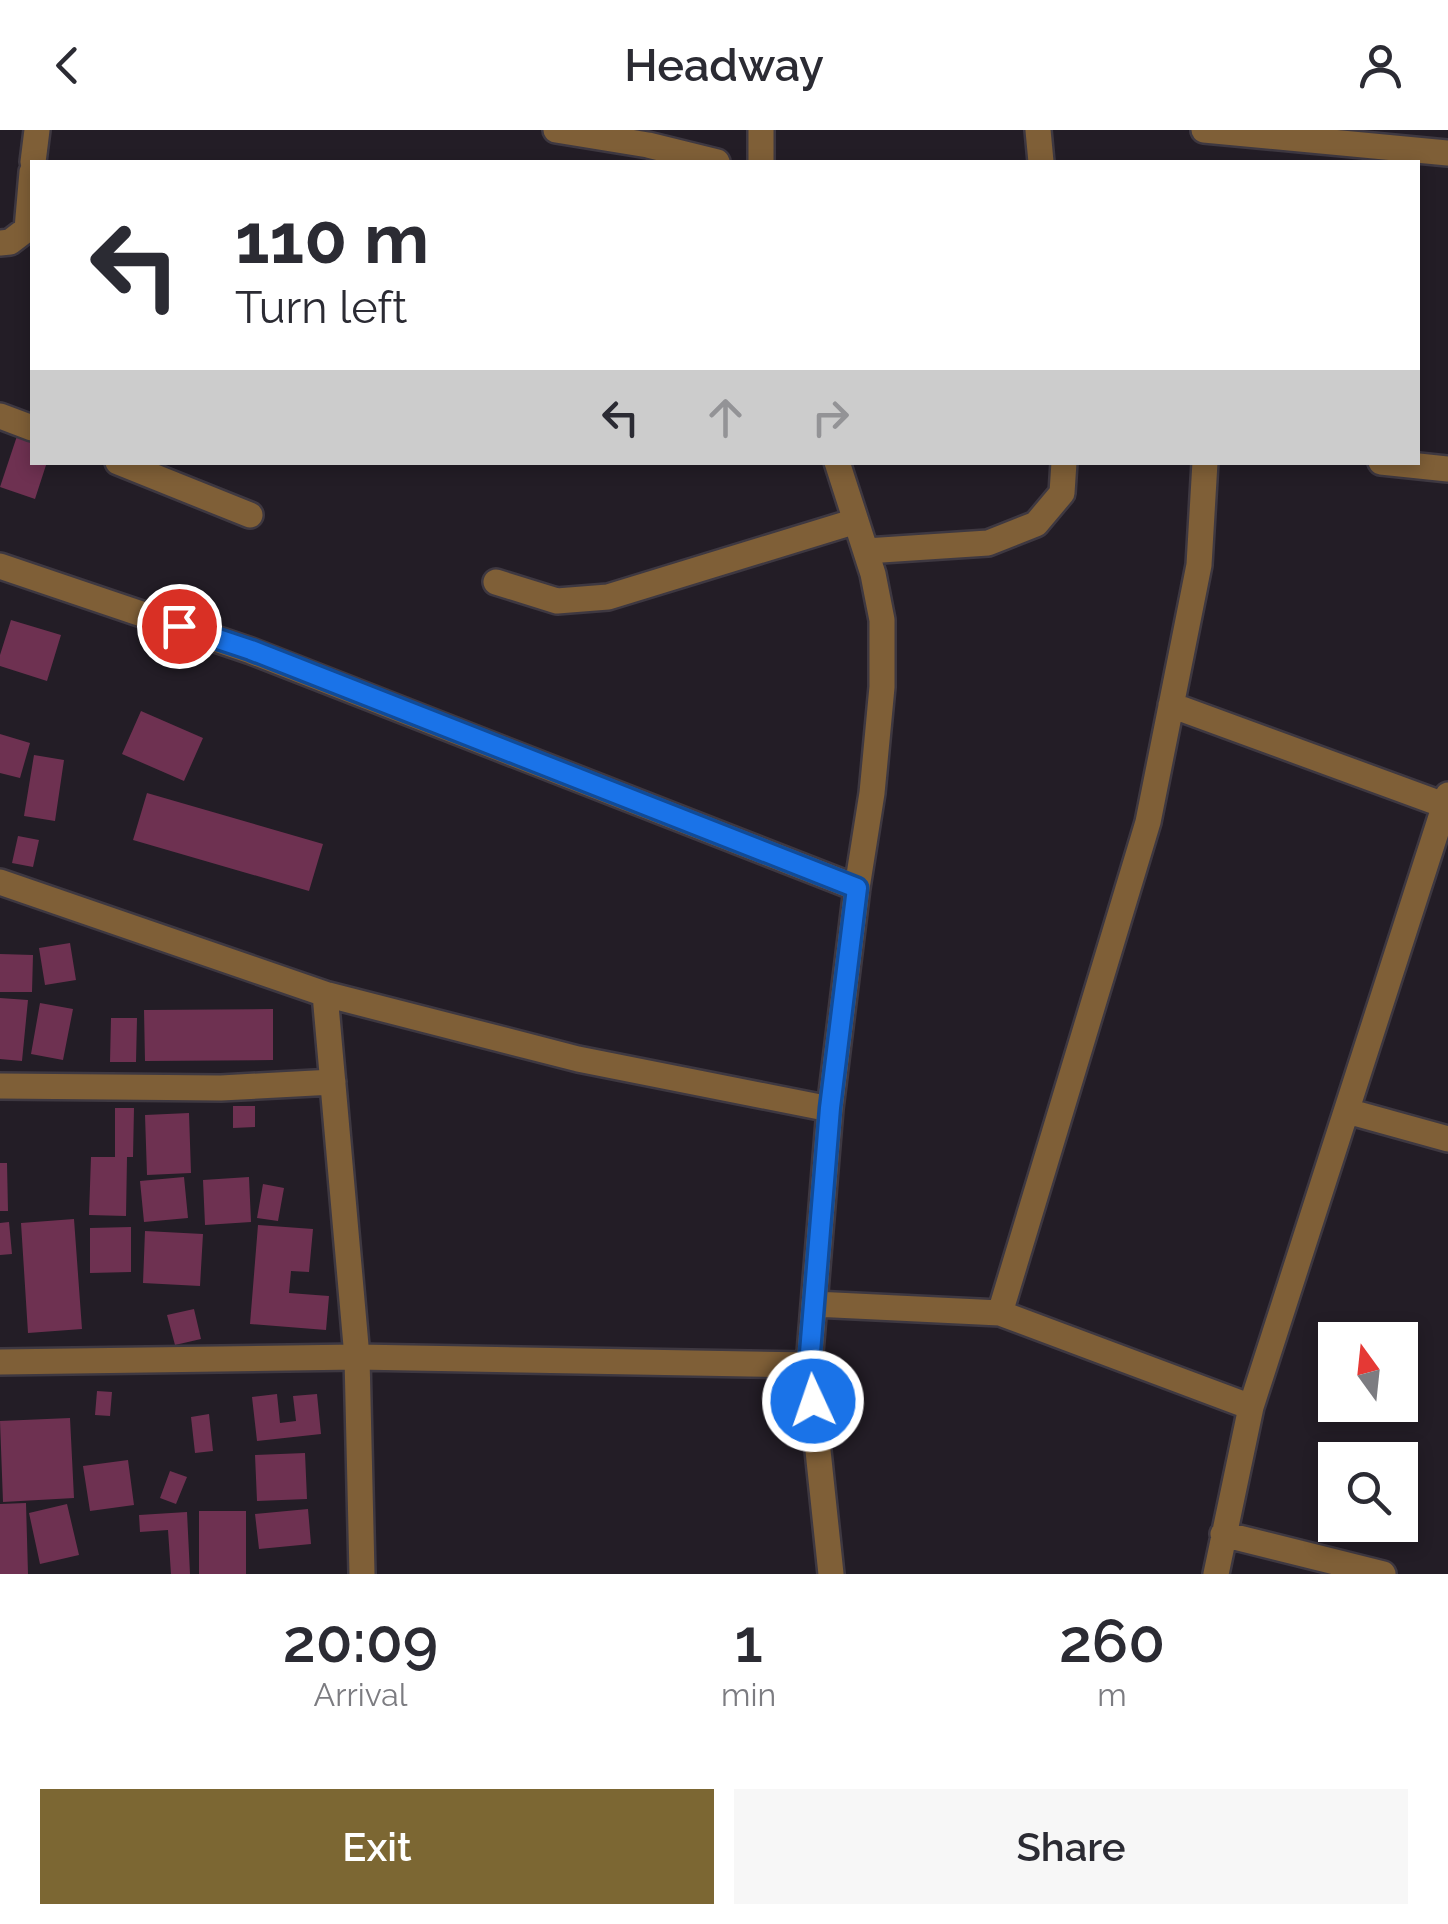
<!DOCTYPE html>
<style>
body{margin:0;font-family:Raleway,sans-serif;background:#f7f7f7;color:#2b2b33;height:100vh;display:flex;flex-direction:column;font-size:38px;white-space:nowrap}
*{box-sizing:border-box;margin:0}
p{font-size:32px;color:#7c7c81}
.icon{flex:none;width:55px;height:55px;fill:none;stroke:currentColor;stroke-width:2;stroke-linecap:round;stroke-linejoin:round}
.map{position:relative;height:1444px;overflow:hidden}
.side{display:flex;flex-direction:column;background:#fff;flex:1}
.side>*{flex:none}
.guide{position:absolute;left:30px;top:30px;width:1390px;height:305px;border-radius:0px;box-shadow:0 5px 15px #0003;background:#fff;color:#2b2b33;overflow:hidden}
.needle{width:65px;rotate:345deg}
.fabs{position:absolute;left:1318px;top:1192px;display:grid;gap:20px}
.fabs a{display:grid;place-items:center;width:100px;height:100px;border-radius:0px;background:#fff;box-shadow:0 5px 15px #0003;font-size:50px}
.pin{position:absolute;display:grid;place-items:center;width:85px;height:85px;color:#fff;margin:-42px;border:5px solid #fff;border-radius:50%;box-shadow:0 2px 10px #0007}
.me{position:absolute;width:110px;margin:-55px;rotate:357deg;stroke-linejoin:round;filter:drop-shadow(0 0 8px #0008)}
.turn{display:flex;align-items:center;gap:35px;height:210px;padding:0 40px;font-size:45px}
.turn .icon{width:130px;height:130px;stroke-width:2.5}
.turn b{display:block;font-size:70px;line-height:85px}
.lanes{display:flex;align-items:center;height:95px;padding:0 40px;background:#0003;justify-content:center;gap:50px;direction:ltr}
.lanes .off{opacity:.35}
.eta{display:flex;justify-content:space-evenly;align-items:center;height:170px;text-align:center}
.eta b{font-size:60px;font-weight:600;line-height:70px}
.cta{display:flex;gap:20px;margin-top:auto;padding:20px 40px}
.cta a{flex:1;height:115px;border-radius:0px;background:#7c6733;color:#fff;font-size:40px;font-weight:600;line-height:115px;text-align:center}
.cta a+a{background:#f7f7f7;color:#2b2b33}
header{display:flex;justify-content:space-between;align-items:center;height:130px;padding:0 40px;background:#fff;font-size:45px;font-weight:600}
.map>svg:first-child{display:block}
.building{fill:#6e3151}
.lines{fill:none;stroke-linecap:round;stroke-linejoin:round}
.minor-casing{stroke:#3e3841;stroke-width:30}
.minor{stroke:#7f5f37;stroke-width:25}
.route-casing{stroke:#114b97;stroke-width:25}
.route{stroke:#1a73e8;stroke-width:18}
</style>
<header><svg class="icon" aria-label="back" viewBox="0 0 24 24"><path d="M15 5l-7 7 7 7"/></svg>Headway<svg class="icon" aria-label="person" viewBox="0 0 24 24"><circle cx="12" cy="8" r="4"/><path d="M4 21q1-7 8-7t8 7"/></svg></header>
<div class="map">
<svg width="1448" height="1444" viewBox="0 0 1448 1444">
<rect width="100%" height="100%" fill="#231d26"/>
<path class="building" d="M18,303L32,308V332H47L35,369L0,357Z
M11,490L61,505L47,551L0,536V525Z
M141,581L203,608L184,651L122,624Z
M0,604L30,613L20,648L0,643Z
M34,625L64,630L55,691L24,686Z
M147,663L323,714L309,761L133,710Z
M18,706L39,710L33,737L12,733Z
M70,813L76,850L45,855L39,818Z
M0,824L33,825L32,862H0Z
M0,868L28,870L22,931L0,929Z
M40,873L73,879L63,930L31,924Z
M273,879V930L145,931L144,880Z
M111,888H137L136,932H110Z
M233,976H255V997L233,998Z
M115,978H134L133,1027H127L126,1086L89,1085L91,1027H115Z
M189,983L191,1043L147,1045L145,985Z
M0,1033H7L8,1081H0Z
M184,1047L188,1088L144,1092L140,1051Z
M249,1047L251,1092L205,1095L203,1050Z
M263,1054L284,1058L278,1091L257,1088Z
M74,1089L82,1199L28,1203L21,1093Z
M9,1092L12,1124L0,1125V1093Z
M258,1095L313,1099L309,1142L291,1141L289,1163L329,1166L326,1200L250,1194Z
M131,1097V1142L90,1143V1098Z
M145,1101L203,1104L200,1156L143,1153Z
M194,1179L201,1209L175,1215L167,1185Z
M97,1261L112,1262L110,1286L95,1285Z
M277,1264L280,1293L296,1291L293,1266L317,1264L321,1304L257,1311L252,1267Z
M209,1284L213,1321L195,1323L191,1287Z
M70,1288L74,1368L3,1372L0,1291Z
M305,1323L307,1369L257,1371L255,1325Z
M128,1330L134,1375L90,1381L83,1336Z
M170,1341L187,1347L176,1374L160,1368Z
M26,1373L28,1444H0V1374Z
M67,1374L79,1425L40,1434L29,1383Z
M308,1379L311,1414L259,1419L255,1384Z
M199,1381H246V1444H199Z
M187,1382L190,1444H171L168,1400L140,1402L139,1385Z"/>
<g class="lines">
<defs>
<path id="minor" d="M556,0L648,15L717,32
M761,0V32
M1038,0L1041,32
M1204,0L1448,23
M33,32L37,0
M0,113L10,112L27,99L32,42
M0,286L32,298
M118,332L250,385
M1381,332L1448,339
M866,421L988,413L1036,394L1062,363L1064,332
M0,436L251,521L857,758
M496,452L557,471L608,467L856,391
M1171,575L1444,675
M0,752L325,864L578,929L830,979
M325,864L357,1227L362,1444
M0,956L221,958L333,952
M1347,981L1448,1009
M814,1174L1000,1183L1251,1277
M1000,1183L1148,692L1199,435L1205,332
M0,1232L357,1227L809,1235
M1223,1404L1383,1444
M831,1444L809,1235L830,979L857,758L872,663L882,557V490L873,444L837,332
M1216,1444L1251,1277L1448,665"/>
</defs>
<use href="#minor" class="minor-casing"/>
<use href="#minor" class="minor"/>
</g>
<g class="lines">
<defs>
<path id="route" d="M179,496L251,520L857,758L830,978L809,1235L813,1271"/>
</defs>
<use href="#route" class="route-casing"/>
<use href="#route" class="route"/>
</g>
</svg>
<div class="fabs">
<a><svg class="needle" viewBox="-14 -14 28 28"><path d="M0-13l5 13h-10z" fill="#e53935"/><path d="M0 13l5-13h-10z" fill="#7c7c81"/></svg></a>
<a><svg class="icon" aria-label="search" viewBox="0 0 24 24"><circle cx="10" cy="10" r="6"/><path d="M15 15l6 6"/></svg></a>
</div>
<div class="pin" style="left:179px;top:496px;background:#d93025"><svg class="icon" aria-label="arrive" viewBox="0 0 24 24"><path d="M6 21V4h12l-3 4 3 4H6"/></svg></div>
<svg class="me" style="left:813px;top:1271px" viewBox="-20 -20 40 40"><circle r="17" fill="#1a73e8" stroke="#fff" stroke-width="3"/><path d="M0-11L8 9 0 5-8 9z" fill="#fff"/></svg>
<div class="guide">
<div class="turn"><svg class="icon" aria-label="left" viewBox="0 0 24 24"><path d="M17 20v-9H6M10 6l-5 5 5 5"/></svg><div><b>110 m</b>Turn left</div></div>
<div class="lanes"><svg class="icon" aria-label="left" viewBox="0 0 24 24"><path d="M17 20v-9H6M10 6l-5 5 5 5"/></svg><svg class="icon off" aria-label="ahead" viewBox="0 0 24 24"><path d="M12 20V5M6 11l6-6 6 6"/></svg><svg class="icon off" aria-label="right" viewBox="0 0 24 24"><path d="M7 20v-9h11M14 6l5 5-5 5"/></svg></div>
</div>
</div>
<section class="side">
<div class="eta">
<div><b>20:09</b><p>Arrival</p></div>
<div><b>1</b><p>min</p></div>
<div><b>260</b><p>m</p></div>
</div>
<div class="cta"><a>Exit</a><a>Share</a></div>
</section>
